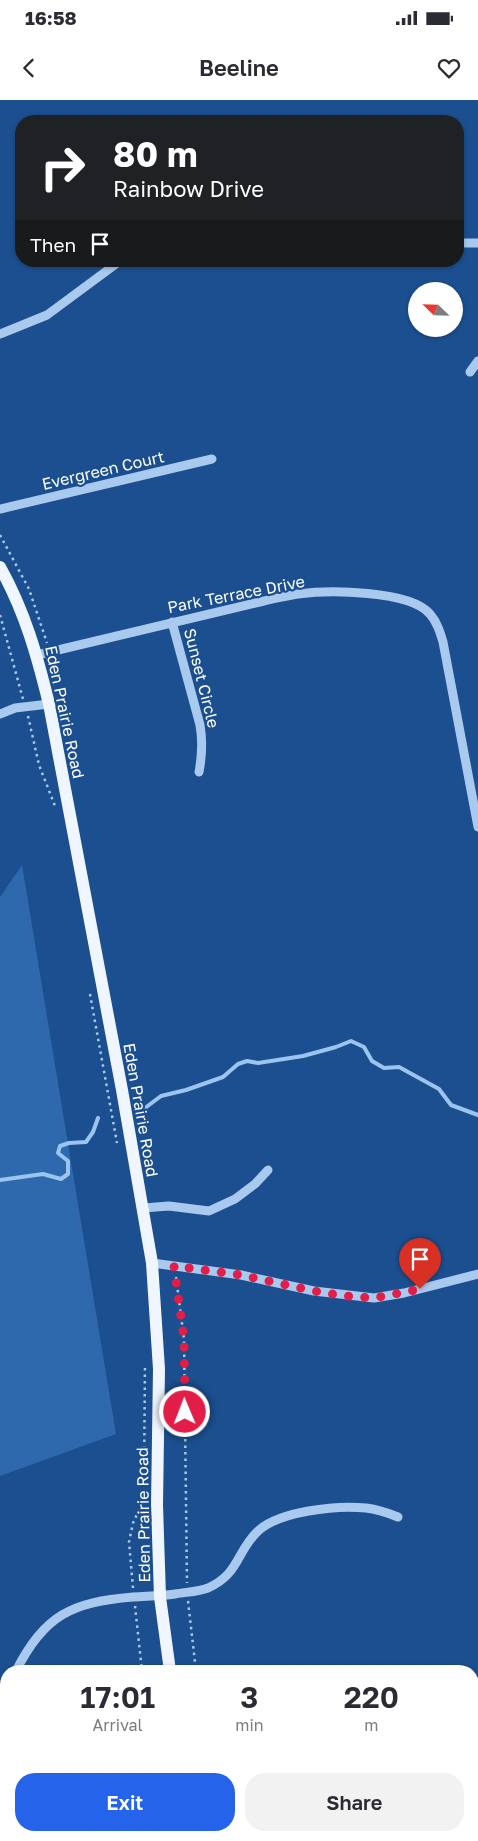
<!DOCTYPE html>
<style>
body{margin:0;font-family:"Golos Text",sans-serif;background:#f2f2f3;color:#2b2b33;height:100vh;display:flex;flex-direction:column;font-size:19px;white-space:nowrap}
*{box-sizing:border-box;margin:0}
p{font-size:16px;color:#7c7c81}
.icon{flex:none;width:28px;height:28px;fill:none;stroke:currentColor;stroke-width:2;stroke-linecap:round;stroke-linejoin:round}
.map{position:relative;flex:1;overflow:hidden}
.panel{position:absolute;left:0px;top:1565px;width:479px;height:176px;display:flex;flex-direction:column;background:#fff;border-radius:20px 20px 0 0;box-shadow:0 1px 4px #0004}
.panel>*{flex:none}
.guide{position:absolute;left:15px;top:15px;width:449px;height:152px;border-radius:20px;box-shadow:0 1px 4px #0004;background:#202124;color:#fff;overflow:hidden}
.needle{width:32px;rotate:293deg}
.tools{position:absolute;left:408px;top:182px;display:grid;gap:10px}
.tools a{display:grid;place-items:center;width:55px;height:55px;border-radius:50%;background:#fff;box-shadow:0 1px 4px #0004;font-size:25px}
.pin{position:absolute;display:grid;place-items:center;width:42px;height:42px;color:#fff;margin:-51px -21px;border-radius:50% 50% 50% 0;rotate:-45deg;box-shadow:0 0 5px #0007}
.pin .icon{rotate:45deg}
.me{position:absolute;width:55px;margin:-28px;rotate:359deg;stroke-linejoin:round;filter:drop-shadow(0 0 4px #0008)}
.turn{display:flex;align-items:center;gap:18px;height:105px;padding:0 15px;font-size:22px}
.turn .icon{width:65px;height:65px;stroke-width:2.5}
.turn b{display:block;font-size:35px;line-height:42px}
.then{display:flex;align-items:center;height:48px;padding:0 15px;background:#0003;gap:10px;font-size:19px}
.eta{display:flex;justify-content:space-evenly;align-items:center;height:85px;text-align:center}
.eta b{font-size:30px;font-weight:600;line-height:35px}
.cta{display:flex;gap:10px;margin-top:auto;padding:10px 15px}
.cta a{flex:1;height:58px;border-radius:20px;background:#2563eb;color:#fff;font-size:20px;font-weight:600;line-height:58px;text-align:center}
.cta a+a{background:#f2f2f3;color:#2b2b33}
.status{display:flex;justify-content:space-between;align-items:center;height:35px;padding:0 25px;background:#fff;direction:ltr}
.status svg{height:14px;fill:currentColor}
header{display:flex;justify-content:space-between;align-items:center;height:65px;padding:0 15px;background:#fff;font-size:22px;font-weight:600}
.map>svg:first-child{display:block}
.green{fill:#2e69ad}
.lines{fill:none;stroke-linecap:round;stroke-linejoin:round}
.stream{stroke:#9cc4f0;stroke-width:4}
.path{stroke:#a9c9ee;stroke-width:2.5;stroke-dasharray:2.5 4;stroke-linecap:butt}
.minor{stroke:#a9c9ee;stroke-width:9}
.major{stroke:#f0f6ff;stroke-width:12}
.route{stroke:#e11d48;stroke-width:9;stroke-dasharray:0 16.2}
.labels{text-anchor:middle;dominant-baseline:central;stroke-width:4.5;stroke-linejoin:round;paint-order:stroke}
.street-label{font-size:16px;fill:#fff;stroke:#1b4f8f}
</style>
<div class="status"><b>16:58</b><svg viewBox="0 0 49 12"><path d="M0 12V9h3v3zM5 12V6h3v6zM10 12V3h3v9zM15 12V0h3v12zM26 1h20v11H26zM47 4h2v5h-2z"/></svg></div>
<header><svg class="icon" aria-label="back" viewBox="0 0 24 24"><path d="M15 5l-7 7 7 7"/></svg>Beeline<svg class="icon" aria-label="heart" viewBox="0 0 24 24"><path d="M12 20l-8-8c-3-5 5-10 8-4 3-6 11-1 8 4z"/></svg></header>
<div class="map">
<svg width="478" height="1741" viewBox="0 0 478 1741">
<rect width="100%" height="100%" fill="#1b4f8f"/>
<path class="green" d="M22,765L116,1334L0,1376V797Z"/>
<g class="lines">
<path class="stream" d="M145,1008L161,996L186,990L223,977L238,964L247,961L258,963L303,956L336,947L351,941L364,947L372,961L384,968L399,967L439,989L451,1005L478,1015
M0,1080L43,1074L61,1079L68,1074V1061L58,1053L60,1046L69,1043L86,1042L93,1032L98,1018"/>
<path class="path" d="M0,435L29,489L47,543
M0,515L23,599
M28,616L39,665L55,706
M90,894L117,1043
M176,1177L184,1239L187,1483
M144,1381L145,1264
M133,1488L129,1442L133,1423L144,1399
M188,1501L196,1571
M135,1506L142,1571
M160,1735L162,1741
M234,1735L236,1741"/>
<path class="minor" d="M458,143H478
M0,234L47,215L120,161
M470,272L478,261
M0,409L212,359
M172,522L200,625C203,642 202,656 199,672
M37,555L264,501C275,498 287,496 298,494C328,490 410,490 430,514C437,522 440,532 443,542L478,727
M0,614L15,608L49,604
M143,1108L169,1106L209,1111L235,1099L255,1084L268,1070
M152,1163L241,1175L314,1191L374,1198L404,1193L478,1174
M16,1571C44,1515 72,1502 133,1497C147,1496 160,1496 175,1494C185,1492 198,1492 208,1488C239,1474 236,1453 257,1432C278,1411 337,1405 366,1408C377,1409 388,1413 398,1417
M0,1604L6,1591
M400,1741L401,1735"/>
<path class="major" d="M0,467C25,512 37,555 49,604L122,990L152,1163L159,1269L157,1405L160,1497L170,1571
M204,1735L206,1741"/>
</g>
<g class="lines">
<path class="route" d="M185,1312L184,1239L174,1166L241,1175L314,1191L344,1196L374,1198L420,1189"/>
</g>
<g class="labels">
<g class="street-label">
<text transform="translate(103 370) rotate(-13)">Evergreen Court</text>
<text transform="translate(236 494) rotate(-11)">Park Terrace Drive</text>
<text transform="translate(202 578) rotate(76)">Sunset Circle</text>
<text transform="translate(65 612) rotate(78)">Eden Prairie Road</text>
<text transform="translate(141 1010) rotate(80)">Eden Prairie Road</text>
<text transform="translate(143 1415) rotate(-91)">Eden Prairie Road</text>
</g>
</g>
</svg>
<div class="tools">
<a><svg class="needle" viewBox="-14 -14 28 28"><path d="M0-13l5 13h-10z" fill="#e53935"/><path d="M0 13l5-13h-10z" fill="#7c7c81"/></svg></a>
</div>
<div class="pin" style="left:420px;top:1189px;background:#d93025"><svg class="icon" aria-label="arrive" viewBox="0 0 24 24"><path d="M6 21V4h12l-3 4 3 4H6"/></svg></div>
<svg class="me" style="left:185px;top:1312px" viewBox="-20 -20 40 40"><circle r="17" fill="#e11d48" stroke="#fff" stroke-width="3"/><path d="M0-11L8 9 0 5-8 9z" fill="#fff"/></svg>
<div class="guide">
<div class="turn"><svg class="icon" aria-label="right" viewBox="0 0 24 24"><path d="M7 20v-9h11M14 6l5 5-5 5"/></svg><div><b>80 m</b>Rainbow Drive</div></div>
<div class="then">Then<svg class="icon" aria-label="arrive" viewBox="0 0 24 24"><path d="M6 21V4h12l-3 4 3 4H6"/></svg></div>
</div>
<section class="panel">
<div class="eta">
<div><b>17:01</b><p>Arrival</p></div>
<div><b>3</b><p>min</p></div>
<div><b>220</b><p>m</p></div>
</div>
<div class="cta"><a>Exit</a><a>Share</a></div>
</section>
</div>
